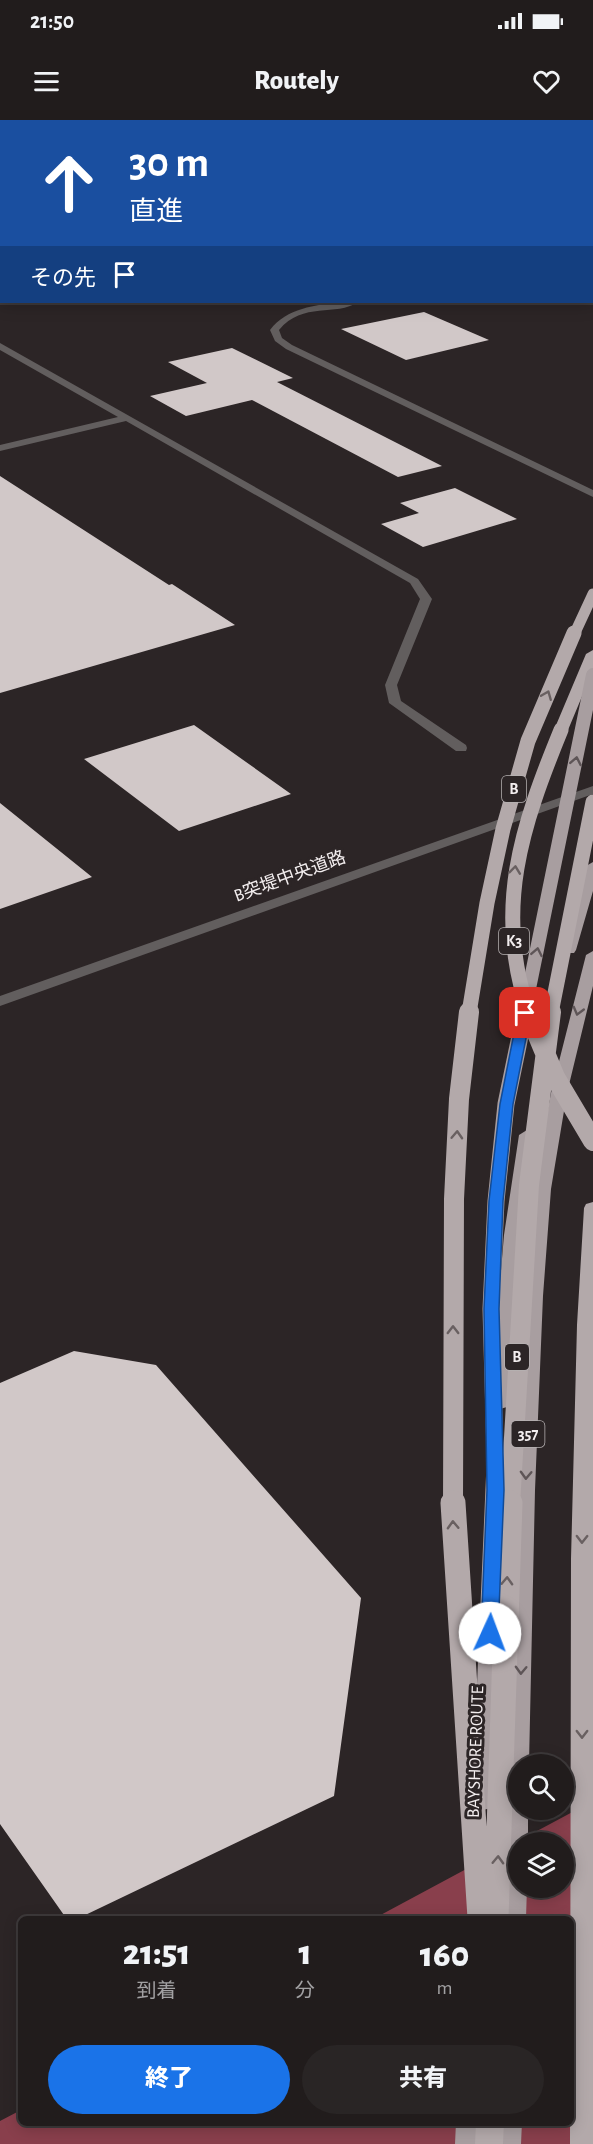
<!DOCTYPE html>
<html lang="ja">
<meta charset="utf-8">
<style>
body{margin:0;font-family:"Alegreya Sans","Noto Sans JP",sans-serif;background:#292525;color:#f1f3f6;height:100vh;display:flex;flex-direction:column;font-size:22px;white-space:nowrap}
*{box-sizing:border-box;margin:0}
p{font-size:20px;color:#a2a1a3}
.icon{flex:none;width:33px;height:33px;fill:none;stroke:currentColor;stroke-width:2;stroke-linecap:round;stroke-linejoin:round}
.map{position:relative;flex:1;overflow:hidden}
.drawer{position:absolute;left:18px;top:1796px;width:556px;height:210px;display:flex;flex-direction:column;background:#211c1c;border-radius:9px;box-shadow:0 3px 15px #0003,0 0 0 2px #3e3a3b}
.drawer>*{flex:none}
.guide{position:absolute;left:0px;top:0px;width:594px;height:183px;box-shadow:0 3px 15px #0003,0 0 0 2px #3e3a3b;background:#1a4fa0;color:#fff;overflow:hidden}
.buttons{position:absolute;left:508px;top:1634px;display:grid;gap:12px}
.buttons a{display:grid;place-items:center;width:66px;height:66px;border-radius:50%;background:#211c1c;box-shadow:0 3px 15px #0003,0 0 0 2px #3e3a3b;font-size:30px}
.pin{position:absolute;display:grid;place-items:center;width:51px;height:51px;color:#fff;margin:-26px;border-radius:12px;box-shadow:0 3px 9px #0006}
.me{position:absolute;width:66px;margin:-33px;rotate:2deg;stroke-linejoin:round;filter:drop-shadow(0 0 4px #0008)}
.turn{display:flex;align-items:center;gap:21px;height:126px;padding:0 30px;font-size:27px}
.turn .icon{width:78px;height:78px;stroke-width:2.5}
.turn b{display:block;font-size:42px;line-height:51px}
.then{display:flex;align-items:center;height:57px;padding:0 30px;background:#0003;gap:12px;font-size:22px}
.eta{display:flex;justify-content:space-evenly;align-items:center;height:102px;text-align:center}
.eta b{font-size:36px;font-weight:800;line-height:42px}
.action{display:flex;gap:12px;margin-top:auto;padding:12px 30px}
.action a{flex:1;height:69px;border-radius:36px;background:#1a73e8;color:#fff;font-size:24px;font-weight:800;line-height:69px;text-align:center}
.action a+a{background:#292525;color:#f1f3f6}
.status{display:flex;justify-content:space-between;align-items:center;height:42px;padding:0 30px;background:#211c1c;direction:ltr}
.status svg{height:16px;fill:currentColor}
header{display:flex;justify-content:space-between;align-items:center;height:78px;padding:0 30px;background:#211c1c;font-size:27px;font-weight:800}
.map>svg:first-child{display:block}
.water{fill:#893f4c;fill-rule:evenodd}
.building{fill:#d1c8c8}
.lines{fill:none;stroke-linecap:round;stroke-linejoin:round}
.service{fill:#625e5e;fill-rule:evenodd}
.tertiary{fill:#625e5e;fill-rule:evenodd}
.trunk{fill:#a89ea0;fill-rule:evenodd}
.motorway{fill:#b3a9aa;fill-rule:evenodd}
.rail-casing{stroke:#b2acad;stroke-width:3}
.rail{stroke:#2c2526;stroke-width:2;stroke-dasharray:7;stroke-linecap:butt}
.trunk-bridge-far1{stroke:#a89ea0;stroke-width:14}
.trunk-bridge{stroke:#a89ea0;stroke-width:17}
.motorway-bridge-far3{stroke:#b3a9aa;stroke-width:11}
.motorway-bridge-far2{stroke:#b3a9aa;stroke-width:15}
.motorway-bridge-far1{stroke:#b3a9aa;stroke-width:20}
.motorway-bridge{stroke:#b3a9aa;stroke-width:25}
.oneway{stroke:#696061}
.oneway2{stroke:#5e5557}
.route{fill:#1a73e8;stroke:#114b97;stroke-width:1.5}
.labels{text-anchor:middle;dominant-baseline:central;stroke-width:6;stroke-linejoin:round;paint-order:stroke}
.shield{fill:#2c2526;stroke:#b7b2b3;stroke-width:1.5}
.shield-label{font-size:16px;font-weight:bold;fill:#f3eeef}
.street-label{font-size:18px;fill:#f3eeef;stroke:#2c2526}
</style>
<div class="status"><b>21:50</b><svg viewBox="0 0 49 12"><path d="M0 12V9h3v3zM5 12V6h3v6zM10 12V3h3v9zM15 12V0h3v12zM26 1h20v11H26zM47 4h2v5h-2z"/></svg></div>
<header><svg class="icon" aria-label="menu" viewBox="0 0 24 24"><path d="M4 6h16M4 12h16M4 18h16"/></svg>Routely<svg class="icon" aria-label="heart" viewBox="0 0 24 24"><path d="M12 20l-8-8c-3-5 5-10 8-4 3-6 11-1 8 4z"/></svg></header>
<div class="map">
<svg width="593" height="2024" viewBox="0 0 593 2024">
<rect width="100%" height="100%" fill="#2c2526"/>
<path class="water" d="M593,1681V2024H0V2001L21,1990V2002H572V1798H375ZM519,1722H564V1767H519Z"/>
<path class="building" d="M424,192L489,220L406,240L341,209Z
M232,228L293,258L277,262L442,346L398,357L252,280L186,296L150,276L207,263L168,242Z
M0,356L169,465L172,464L235,505L0,573Z
M455,368L517,399L423,427L381,404L419,393L400,383Z
M194,605L291,674L179,711L84,639Z
M0,683L92,757L0,789Z
M74,1231L156,1245L361,1478L334,1676L79,1798H66L0,1704V1263Z"/>
<g class="lines">
<path class="service" d="M392,0H404L389,2Z
M566,0H576L564,2Z
M592,14H593V18H592Z
M592,41H593V45H592Z
M0,68H2V72H0Z
M0,223L418,459L432,479L397,565L401,581L466,625L467,628L466,631H456L389,583L385,565L420,479L410,463L126,301L0,331V325L118,297L0,230Z
M593,666V674L0,886V876Z"/>
<path class="tertiary" d="M367,0L378,2H368Z
M426,0L437,2H427Z
M592,58H593V62H592Z
M592,80H593V84H592Z
M592,130H593V134H592Z
M341,182H358C336,197 303,181 279,210L282,218L292,225L593,370V377L286,229L275,221L270,210C287,188 315,185 341,182Z"/>
<path class="trunk" d="M593,742V771L576,830L574,833H564L562,830L586,746Z
M593,831V866L567,973L551,1069L543,1176L535,1370L529,1644H519V1689H528V1722H519V1767H527L526,1798H502L515,1370L525,1176L533,1069L551,973L586,835Z
M527,1010L535,1015L521,1115L510,1282L507,1287L500,1289L493,1287L490,1282L504,1115L519,1015Z
M496,1349L503,1351L506,1356L494,1681L491,1688L483,1690L475,1688L472,1681L486,1356L489,1351Z
M456,2002H482L481,2024H455Z
M496,2002H522L521,2024H495Z"/>
<path class="motorway" d="M593,530V550L568,610L561,614L556,613L554,610L586,534Z
M593,1082V2024H570L571,1439L577,1205L584,1088L586,1084Z
M476,2002H504L503,2024H475Z"/>
<defs>
<path id="rail" d="M525,2L533,0"/>
</defs>
<use href="#rail" class="rail-casing"/>
<use href="#rail" class="rail"/>
<path class="trunk-bridge-far1" d="M524,893L593,555"/>
<path class="trunk-bridge" d="M496,1370L491,1189L496,1081L506,984L525,892"/>
<path class="motorway-bridge-far3" d="M574,515L593,474"/>
<path class="motorway-bridge-far2" d="M469,893L487,783L503,709L528,621L574,513
M529,893C493,790 522,705 561,610
M551,893L593,682"/>
<path class="motorway-bridge-far1" d="M528,892L555,957L593,1021
M453,1385L454,1079L459,979L469,892
M510,1385L529,1065L551,892"/>
<path class="motorway-bridge" d="M453,1383L480,1798
M496,1798L510,1383"/>
</g>
<defs><path id="oneway-chevron" d="M-2-3.5L2.5 0L-2 3.5" fill="none" stroke-width="1.6" stroke-linecap="round" stroke-linejoin="round" transform="scale(1.5)"/></defs>
<g class="oneway">
<use href="#oneway-chevron" transform="translate(547 575) rotate(-68)"/>
<use href="#oneway-chevron" transform="translate(515 750) rotate(-83)"/>
<use href="#oneway-chevron" transform="translate(457 1015) rotate(-87)"/>
<use href="#oneway-chevron" transform="translate(453 1210) rotate(-90)"/>
<use href="#oneway-chevron" transform="translate(453 1405) rotate(-92)"/>
<use href="#oneway-chevron" transform="translate(582 1419) rotate(91)"/>
<use href="#oneway-chevron" transform="translate(507 1461) rotate(-88)"/>
<use href="#oneway-chevron" transform="translate(582 1614) rotate(90)"/>
<use href="#oneway-chevron" transform="translate(498 1740) rotate(-88)"/>
</g>
<g class="oneway2">
<use href="#oneway-chevron" transform="translate(576 641) rotate(-79)"/>
<use href="#oneway-chevron" transform="translate(537 832) rotate(-79)"/>
<use href="#oneway-chevron" transform="translate(578 891) rotate(105)"/>
<use href="#oneway-chevron" transform="translate(526 1355) rotate(92)"/>
<use href="#oneway-chevron" transform="translate(521 1550) rotate(92)"/>
</g>
<path class="route" d="M525,889L531,893L513,984L503,1081L499,1189L504,1370L498,1513L496,1518L490,1520L483,1518L481,1513L487,1370L484,1189L489,1081L500,984L518,893Z"/>
<g class="labels">
<g class="shield">
<rect x="502" y="656" width="24" height="26" rx="4.5"/>
<rect x="499" y="808" width="30" height="26" rx="4.5"/>
<rect x="505" y="1224" width="24" height="26" rx="4.5"/>
<rect x="511.5" y="1301" width="33" height="26" rx="4.5"/>
</g>
<g class="shield-label">
<text x="514" y="669">B</text>
<text x="514" y="821">K3</text>
<text x="517" y="1237">B</text>
<text x="528" y="1314">357</text>
</g>
<g class="street-label">
<text transform="translate(290 757) rotate(-20)">B突堤中央道路</text>
<text transform="translate(476 1632) rotate(-88)">BAYSHORE ROUTE</text>
</g>
</g>
</svg>
<div class="buttons">
<a><svg class="icon" aria-label="search" viewBox="0 0 24 24"><circle cx="10" cy="10" r="6"/><path d="M15 15l6 6"/></svg></a>
<a><svg class="icon" aria-label="layers" viewBox="0 0 24 24"><path d="M12 4l9 5-9 5-9-5zM3 14l9 5 9-5"/></svg></a>
</div>
<div class="pin" style="left:525px;top:893px;background:#d93025"><svg class="icon" aria-label="arrive" viewBox="0 0 24 24"><path d="M6 21V4h12l-3 4 3 4H6"/></svg></div>
<svg class="me" style="left:490px;top:1513px" viewBox="-20 -20 40 40"><circle r="19" fill="#fff"/><path d="M0-13L10 11 0 6-10 11z" fill="#1a73e8"/></svg>
<div class="guide">
<div class="turn"><svg class="icon" aria-label="ahead" viewBox="0 0 24 24"><path d="M12 20V5M6 11l6-6 6 6"/></svg><div><b>30 m</b>直進</div></div>
<div class="then">その先<svg class="icon" aria-label="arrive" viewBox="0 0 24 24"><path d="M6 21V4h12l-3 4 3 4H6"/></svg></div>
</div>
<section class="drawer">
<div class="eta">
<div><b>21:51</b><p>到着</p></div>
<div><b>1</b><p>分</p></div>
<div><b>160</b><p>m</p></div>
</div>
<div class="action"><a>終了</a><a>共有</a></div>
</section>
</div>
